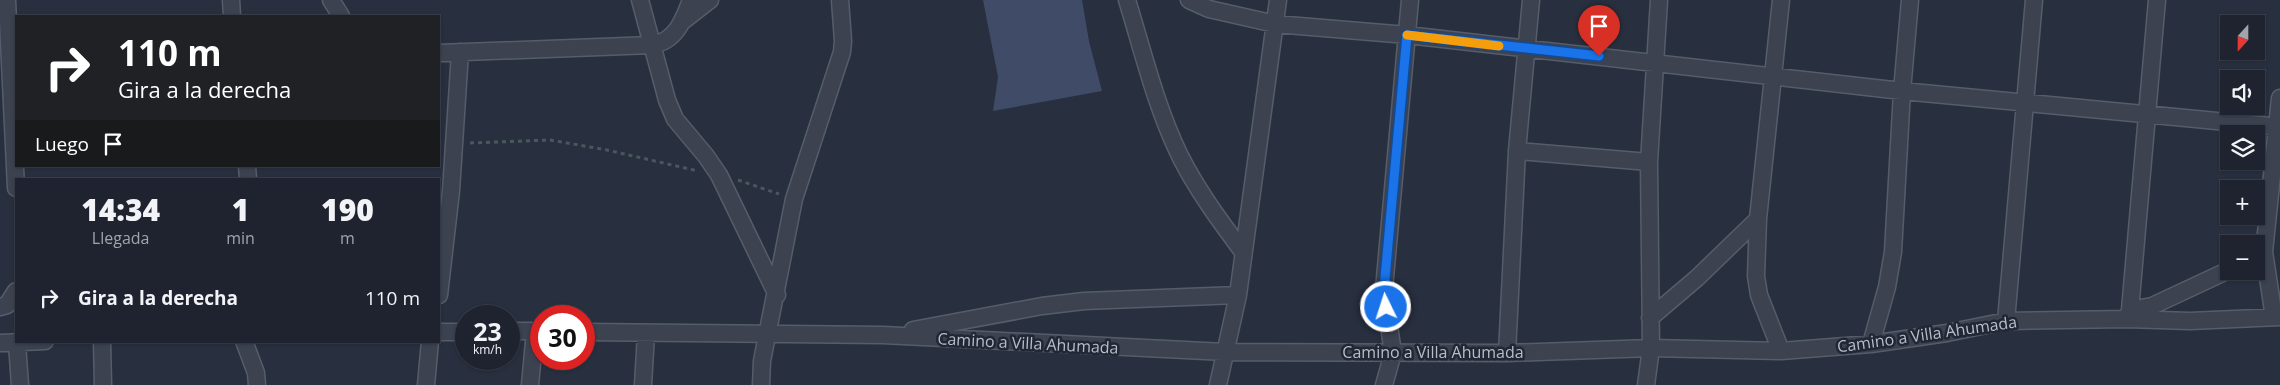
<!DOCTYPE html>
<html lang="es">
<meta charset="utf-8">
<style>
body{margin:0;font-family:"Open Sans",sans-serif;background:#262b37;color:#f1f3f6;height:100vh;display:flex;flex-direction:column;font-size:19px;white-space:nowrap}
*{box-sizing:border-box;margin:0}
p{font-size:16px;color:#a1a4aa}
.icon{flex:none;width:28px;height:28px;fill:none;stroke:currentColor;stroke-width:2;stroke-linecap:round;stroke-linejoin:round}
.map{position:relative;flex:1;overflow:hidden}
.sheet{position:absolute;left:15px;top:178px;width:425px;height:165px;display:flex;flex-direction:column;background:#1e232f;border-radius:0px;box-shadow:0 1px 4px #0004,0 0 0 1px #3c404b}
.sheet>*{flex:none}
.guide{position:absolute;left:15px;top:15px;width:425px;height:152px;border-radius:0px;box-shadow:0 1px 4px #0004,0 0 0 1px #3c404b;background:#202124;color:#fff;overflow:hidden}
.needle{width:32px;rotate:201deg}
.tools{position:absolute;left:2220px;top:15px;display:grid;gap:10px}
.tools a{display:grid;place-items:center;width:45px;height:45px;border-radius:0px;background:#1e232f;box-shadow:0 1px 4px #0004,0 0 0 1px #3c404b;font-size:25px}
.speed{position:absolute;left:455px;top:305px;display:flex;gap:10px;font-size:25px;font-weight:700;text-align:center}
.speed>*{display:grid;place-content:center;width:65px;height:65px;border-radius:50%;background:#1e232f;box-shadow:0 1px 4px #0004,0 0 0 1px #3c404b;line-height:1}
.speed small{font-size:12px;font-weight:400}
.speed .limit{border:8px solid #d22;background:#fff;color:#111}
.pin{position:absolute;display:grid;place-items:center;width:42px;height:42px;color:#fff;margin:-51px -21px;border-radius:50% 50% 50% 0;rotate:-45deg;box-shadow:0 0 5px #0007}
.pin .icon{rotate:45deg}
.me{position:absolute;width:55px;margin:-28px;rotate:356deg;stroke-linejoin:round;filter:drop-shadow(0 0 4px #0008)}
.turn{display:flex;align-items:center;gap:18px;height:105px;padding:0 20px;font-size:22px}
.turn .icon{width:65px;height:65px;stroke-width:2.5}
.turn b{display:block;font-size:35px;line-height:42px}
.then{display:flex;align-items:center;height:48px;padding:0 20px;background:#0003;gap:10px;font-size:19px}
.eta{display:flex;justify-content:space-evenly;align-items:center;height:85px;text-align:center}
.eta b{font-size:30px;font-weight:800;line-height:35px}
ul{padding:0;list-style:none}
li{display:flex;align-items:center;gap:15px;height:70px;padding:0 20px}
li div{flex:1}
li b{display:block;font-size:19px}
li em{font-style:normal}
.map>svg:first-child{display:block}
.water{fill:#3f4b67}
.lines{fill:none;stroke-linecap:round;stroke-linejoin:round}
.minor-casing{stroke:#565d6a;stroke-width:19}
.path{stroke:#48585d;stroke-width:3;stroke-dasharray:4 4;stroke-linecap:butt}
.minor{stroke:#3c424f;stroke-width:16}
.route-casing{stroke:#114b97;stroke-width:12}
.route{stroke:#1a73e8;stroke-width:9}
.slow{stroke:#f59e0b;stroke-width:9}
.labels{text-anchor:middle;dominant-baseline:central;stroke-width:5;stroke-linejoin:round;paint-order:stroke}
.street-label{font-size:16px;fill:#b8bdca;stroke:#202735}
</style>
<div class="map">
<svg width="2280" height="385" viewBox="0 0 2280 385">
<rect width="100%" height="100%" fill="#282f3f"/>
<path class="water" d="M983,0H1082L1089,41L1102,91L993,111L998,77Z"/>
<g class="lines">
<defs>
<path id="minor" d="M7,0L16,188
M231,0L232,16
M331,0L341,16
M640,0L667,100L675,119L706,156L719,175L777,295
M1127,0C1143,52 1156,107 1180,156C1197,190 1220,221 1243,252
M1189,0L1209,9L1275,24L1407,35L1902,91L2280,127
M683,21L710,0
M439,53L652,45C676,41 683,21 691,0
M1517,151L1649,162
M247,166L248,179
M439,295L451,191L460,52
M0,307L7,305L16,291
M2130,310L2152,306L2229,270
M2274,317L2264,252L2280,98
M1650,318L1697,278L1758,219
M2127,319L2130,310L2157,0
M2006,321L2034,0
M913,330L1042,306L1084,301L1238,295
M509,331H541
M439,332H466
M584,332L883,335L1225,352L1507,353L1651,348L1781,351L1871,344L1947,333L2006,321L2127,319L2190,321L2280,317
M102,341L103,385
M244,341L256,373L257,385
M0,343L45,341
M17,344L20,385
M1871,344L1887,287L1893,252L1902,91L1910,0
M1781,351L1759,295L1756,276L1758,219L1781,0
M1507,353L1517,151L1531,0
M426,385L430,341
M530,385L535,331
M643,385L646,334
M761,385L762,361L794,199L842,52L843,41L840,0
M1218,385L1238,295L1278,0
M1384,385L1393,353L1384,292L1385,278L1410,0
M1646,385L1651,348L1649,162L1659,0"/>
</defs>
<use href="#minor" class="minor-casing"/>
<path class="path" d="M470,143L550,140L607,150L698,171
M738,180L779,194"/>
<use href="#minor" class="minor"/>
</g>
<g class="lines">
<defs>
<path id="route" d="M1386,307L1385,278L1407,35L1599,56"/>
</defs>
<use href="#route" class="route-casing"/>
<use href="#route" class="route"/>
<path class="slow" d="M1407,35L1499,46"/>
</g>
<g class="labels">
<g class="street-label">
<text transform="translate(1927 334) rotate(-8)">Camino a Villa Ahumada</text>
<text transform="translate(1028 343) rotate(3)">Camino a Villa Ahumada</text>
<text x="1433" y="352">Camino a Villa Ahumada</text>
</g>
</g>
</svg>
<div class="tools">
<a><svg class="needle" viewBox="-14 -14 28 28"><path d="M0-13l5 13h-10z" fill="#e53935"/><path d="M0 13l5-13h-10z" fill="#a1a4aa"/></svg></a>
<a><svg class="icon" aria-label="sound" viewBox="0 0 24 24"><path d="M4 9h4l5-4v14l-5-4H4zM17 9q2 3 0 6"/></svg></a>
<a><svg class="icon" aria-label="layers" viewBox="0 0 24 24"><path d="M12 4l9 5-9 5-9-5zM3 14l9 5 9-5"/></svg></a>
<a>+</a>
<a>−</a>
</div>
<div class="speed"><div>23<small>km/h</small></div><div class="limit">30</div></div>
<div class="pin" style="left:1599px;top:56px;background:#d93025"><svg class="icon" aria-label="arrive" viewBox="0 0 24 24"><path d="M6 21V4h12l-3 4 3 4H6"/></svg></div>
<svg class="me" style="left:1386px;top:307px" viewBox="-20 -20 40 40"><circle r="17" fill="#1a73e8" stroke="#fff" stroke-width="3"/><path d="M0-11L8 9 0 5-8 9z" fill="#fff"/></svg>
<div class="guide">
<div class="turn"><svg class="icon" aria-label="right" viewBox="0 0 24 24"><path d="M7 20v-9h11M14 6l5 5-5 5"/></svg><div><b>110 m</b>Gira a la derecha</div></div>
<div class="then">Luego<svg class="icon" aria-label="arrive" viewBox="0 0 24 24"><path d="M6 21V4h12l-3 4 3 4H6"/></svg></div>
</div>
<section class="sheet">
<div class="eta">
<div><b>14:34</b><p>Llegada</p></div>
<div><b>1</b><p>min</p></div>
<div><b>190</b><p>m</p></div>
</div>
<ul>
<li><svg class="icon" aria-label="right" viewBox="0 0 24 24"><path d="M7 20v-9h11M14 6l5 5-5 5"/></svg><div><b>Gira a la derecha</b></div><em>110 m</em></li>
</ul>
</section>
</div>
